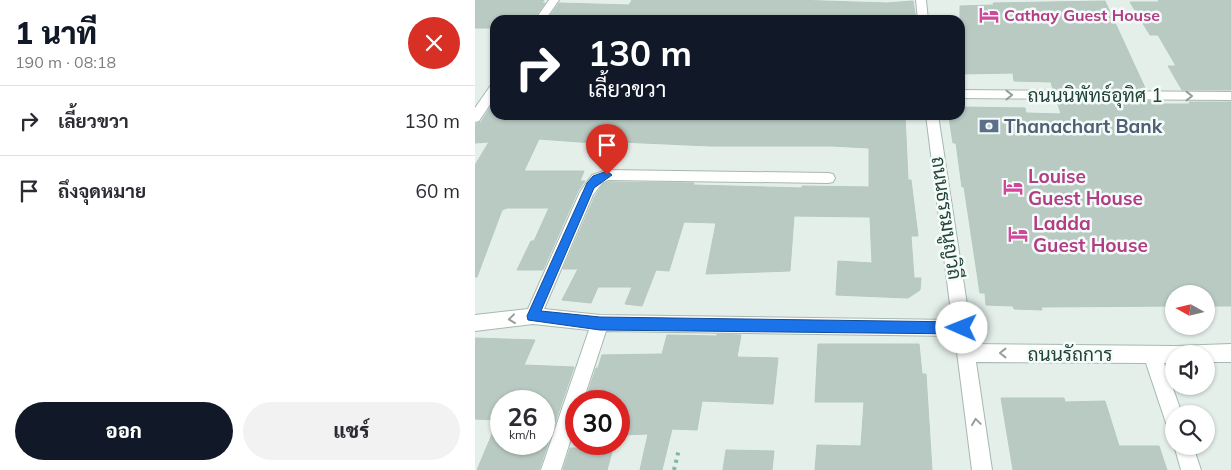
<!DOCTYPE html>
<html lang="th">
<meta charset="utf-8">
<style>
body{margin:0;font-family:Mulish,Sarabun,sans-serif;background:#f2f2f3;color:#2b2b33;height:100vh;display:flex;flex-direction:column;font-size:19px;white-space:nowrap}
*{box-sizing:border-box;margin:0}
p{font-size:16px;color:#7c7c81}
.icon{flex:none;width:28px;height:28px;fill:none;stroke:currentColor;stroke-width:2;stroke-linecap:round;stroke-linejoin:round}
.map{position:relative;flex:1;overflow:hidden}
.drawer{display:flex;flex-direction:column;background:#fff;width:475px}
.drawer>*{flex:none}
.banner{position:absolute;left:15px;top:15px;width:475px;height:105px;border-radius:15px;box-shadow:0 1px 4px #0004;background:#111827;color:#fff;overflow:hidden}
.needle{width:32px;rotate:278deg}
.controls{position:absolute;left:690px;top:285px;display:grid;gap:10px}
.controls a{display:grid;place-items:center;width:50px;height:50px;border-radius:50%;background:#fff;box-shadow:0 1px 4px #0004;font-size:25px}
.speed{position:absolute;left:15px;top:390px;display:flex;gap:10px;font-size:25px;font-weight:700;text-align:center}
.speed>*{display:grid;place-content:center;width:65px;height:65px;border-radius:50%;background:#fff;box-shadow:0 1px 4px #0004;line-height:1}
.speed small{font-size:12px;font-weight:400}
.speed .limit{border:8px solid #d22;background:#fff;color:#111}
.pin{position:absolute;display:grid;place-items:center;width:42px;height:42px;color:#fff;margin:-51px -21px;border-radius:50% 50% 50% 0;rotate:-45deg;box-shadow:0 0 5px #0007}
.pin .icon{rotate:45deg}
.me{position:absolute;width:55px;margin:-28px;rotate:271deg;stroke-linejoin:round;filter:drop-shadow(0 0 4px #0008)}
.turn{display:flex;align-items:center;gap:18px;height:105px;padding:0 15px;font-size:22px}
.turn .icon{width:65px;height:65px;stroke-width:2.5}
.turn b{display:block;font-size:35px;line-height:42px}
.round{display:grid;place-items:center;flex:none;width:52px;height:52px;border-radius:26px;background:#f2f2f3}
.overview{display:flex;align-items:center;justify-content:space-between;height:85px;padding:0 15px}
h1{font-size:30px;font-weight:800;line-height:38px;color:#111827}
.primary-button{display:flex;gap:10px;margin-top:auto;padding:10px 15px}
.primary-button a{flex:1;height:58px;border-radius:30px;background:#111827;color:#fff;font-size:20px;font-weight:800;line-height:58px;text-align:center}
.primary-button a+a{background:#f2f2f3;color:#2b2b33}
ul{padding:0;list-style:none}
li{display:flex;align-items:center;gap:15px;height:70px;padding:0 15px;border-top:1px solid #e1e1e2}
li div{flex:1}
li b{display:block;font-size:19px}
li em{font-style:normal}
main{display:flex;flex:1;min-height:0}
.map>svg:first-child{display:block}
.building{fill:#b9cac3;stroke:#b6c9c1;fill-rule:evenodd}
.lines{fill:none;stroke-linecap:round;stroke-linejoin:round}
.minor-casing{stroke:#a6b8b1;stroke-width:2}
.path{stroke:#82b5a4;stroke-width:4;stroke-dasharray:3 4.5;stroke-linecap:butt}
.minor{fill:#fff;fill-rule:evenodd}
.oneway{stroke:#90a19c}
.route{fill:#1a73e8;stroke:#114b97}
.labels{text-anchor:middle;dominant-baseline:central;stroke-width:5;stroke-linejoin:round;paint-order:stroke}
.far-hotel-label{font-size:16px;font-weight:bold;fill:#b23c85;stroke:#f5fbf8;text-anchor:start}
.street-label{font-size:19px;fill:#214339;stroke:#f5fbf8}
.service-label{font-size:19px;font-weight:bold;fill:#4e5e75;stroke:#f5fbf8;text-anchor:start}
.hotel-label{font-size:19px;font-weight:bold;fill:#b23c85;stroke:#f5fbf8;text-anchor:start}
</style>
<main>
<section class="drawer">
<div class="overview"><div><h1>1 นาที</h1><p>190 m · 08:18</p></div><a class="round" style="background:#d93025;color:#fff"><svg class="icon" aria-label="close" viewBox="0 0 24 24"><path d="M6 6l12 12M18 6L6 18"/></svg></a></div>
<ul>
<li><svg class="icon" aria-label="right" viewBox="0 0 24 24"><path d="M7 20v-9h11M14 6l5 5-5 5"/></svg><div><b>เลี้ยวขวา</b></div><em>130 m</em></li>
<li><svg class="icon" aria-label="arrive" viewBox="0 0 24 24"><path d="M6 21V4h12l-3 4 3 4H6"/></svg><div><b>ถึงจุดหมาย</b></div><em>60 m</em></li>
</ul>
<div class="primary-button"><a>ออก</a><a>แชร์</a></div>
</section>
<div class="map">
<svg width="756" height="470" viewBox="0 0 756 470">
<rect width="100%" height="100%" fill="#e4efea"/>
<path class="building" d="M0,0H69L67,3H70L58,20H20V28H0Z
M157,0H318L412,3L438,1L441,20H72L84,3L154,5Z
M683,0H756V90H707L693,66H701L683,35H675L655,2H684Z
M630,1L671,90L578,89L576,82L539,81L538,73L485,74V6L519,5L518,3Z
M582,101H676L677,104H715L714,102H756V306H731V294H699V306L566,307L567,310L539,309L538,306L511,305L510,293H505L489,187H487L481,143H478L474,117L476,115H485L486,107L550,108L551,113L586,114Z
M18,103H20V115H430L433,180H436L443,236H436L439,278H446L445,290L433,298L361,295L363,261L397,263L395,217L319,216L315,271L231,274L241,223L209,222L194,271L181,270L167,306L150,304L157,287H123L116,303L87,300L103,269H88L120,196L128,184L133,182L219,183L218,185L327,188V186L394,187V148L357,146H236L146,142L145,145L64,139L49,171H109L105,181H110L103,191L68,270H42L56,241H59L74,208H32L27,210L2,277H0V165L14,142L0,143V124L6,122Z
M242,334L266,335L262,357L303,358L298,404L227,401L222,430L197,429L187,470H165L173,434L144,435V401H110L121,368H123L127,355L187,354L192,335L242,336Z
M0,338L60,340L49,365L99,367L64,470H2L23,420L0,419ZM26,401H69V444H26Z
M343,344H444L447,374H451L457,470H340L342,445L386,446L389,402H340Z
M526,398H589L590,402L630,401L644,446H684L692,470H538Z
M95,448H138L132,470H88Z
M251,450L299,451L297,470H248Z"/>
<g class="lines">
<defs>
<path id="minor" d="M74,0H84L70,20H60Z
M441,0H451L453,20H443Z
M20,84V97L4,121L0,122V108L16,85Z
M485,90L756,92V100L485,98Z
M451,115H463L498,344L701,346L756,344V362H731V354H699V363H689L707,414H699V428L692,426L671,363L501,362L517,470H497L480,336L131,331L108,401H101V423L86,470H66L114,330L58,324L0,331V315L53,309L105,192L117,175L132,170L353,173L358,174L360,178L358,182L353,183L133,180L127,183L118,195L69,309L125,315L477,320Z
M699,445L718,446L726,470H706Z"/>
</defs>
<use href="#minor" class="minor-casing"/>
<path class="path" d="M199,470L204,449"/>
<use href="#minor" class="minor"/>
</g>
<defs><path id="oneway-chevron" d="M-2-3.5L2.5 0L-2 3.5" fill="none" stroke-width="1.6" stroke-linecap="round" stroke-linejoin="round" transform="scale(1.25)"/></defs>
<g class="oneway">
<use href="#oneway-chevron" transform="translate(534 95)"/>
<use href="#oneway-chevron" transform="translate(714 96)"/>
<use href="#oneway-chevron" transform="translate(37 319) rotate(173)"/>
<use href="#oneway-chevron" transform="translate(528 353) rotate(-180)"/>
<use href="#oneway-chevron" transform="translate(501 422) rotate(-98)"/>
</g>
<path class="route" d="M132,171L137,175L119,188L66,311L125,317L487,322L492,324L494,328L492,333L487,334L125,330L53,320L52,316L112,183L118,176Z"/>
<defs>
<symbol id="hotel-bare" viewBox="-9 -9 18 18"><path d="M-6-4.5h1.5V1H6V5H4.5V3h-9V5H-6ZM-4 0a1.8 1.8 0 1 1 3.6 0ZM.5 0V-2.5h3Q6-2.5 6 0Z" fill="#d1479c" stroke="#f5fbf8" stroke-width="2.5" paint-order="stroke"/></symbol>
<symbol id="bank-bare" viewBox="-9 -9 18 18"><path d="M-6-4H6V4H-6ZM0-2.3a2.3 2.3 0 1 0 0 4.6a2.3 2.3 0 1 0 0-4.6Z" fill="#5c6f8a" stroke="#f5fbf8" stroke-width="2.5" paint-order="stroke"/></symbol>
</defs>
<g fill-rule="evenodd">
<use href="#hotel-bare" x="500" y="1" width="28" height="28"/>
<use href="#bank-bare" x="500" y="112" width="28" height="28"/>
<use href="#hotel-bare" x="524" y="173" width="28" height="28"/>
<use href="#hotel-bare" x="529" y="220" width="28" height="28"/>
</g>
<g class="labels">
<g class="far-hotel-label">
<text x="529" y="15">Cathay Guest House</text>
</g>
<g class="street-label">
<text x="620" y="95">ถนนนิพัทธ์อุทิศ 1</text>
<text transform="translate(472 218) rotate(82)">ถนนธรรมนูญวิถี</text>
<text x="595" y="354">ถนนรัถการ</text>
</g>
<g class="service-label">
<text x="529" y="126">Thanachart Bank</text>
</g>
<g class="hotel-label">
<text x="553" y="176">Louise<tspan x="553" dy="22">Guest House</tspan></text>
<text x="558" y="223">Ladda<tspan x="558" dy="22">Guest House</tspan></text>
</g>
</g>
</svg>
<div class="controls">
<a><svg class="needle" viewBox="-14 -14 28 28"><path d="M0-13l5 13h-10z" fill="#e53935"/><path d="M0 13l5-13h-10z" fill="#7c7c81"/></svg></a>
<a><svg class="icon" aria-label="sound" viewBox="0 0 24 24"><path d="M4 9h4l5-4v14l-5-4H4zM17 9q2 3 0 6"/></svg></a>
<a><svg class="icon" aria-label="search" viewBox="0 0 24 24"><circle cx="10" cy="10" r="6"/><path d="M15 15l6 6"/></svg></a>
</div>
<div class="speed"><div>26<small>km/h</small></div><div class="limit">30</div></div>
<div class="pin" style="left:132px;top:175px;background:#d93025"><svg class="icon" aria-label="arrive" viewBox="0 0 24 24"><path d="M6 21V4h12l-3 4 3 4H6"/></svg></div>
<svg class="me" style="left:487px;top:328px" viewBox="-20 -20 40 40"><circle r="19" fill="#fff"/><path d="M0-13L10 11 0 6-10 11z" fill="#1a73e8"/></svg>
<div class="banner">
<div class="turn"><svg class="icon" aria-label="right" viewBox="0 0 24 24"><path d="M7 20v-9h11M14 6l5 5-5 5"/></svg><div><b>130 m</b>เลี้ยวขวา</div></div>
</div>
</div>
</main>
